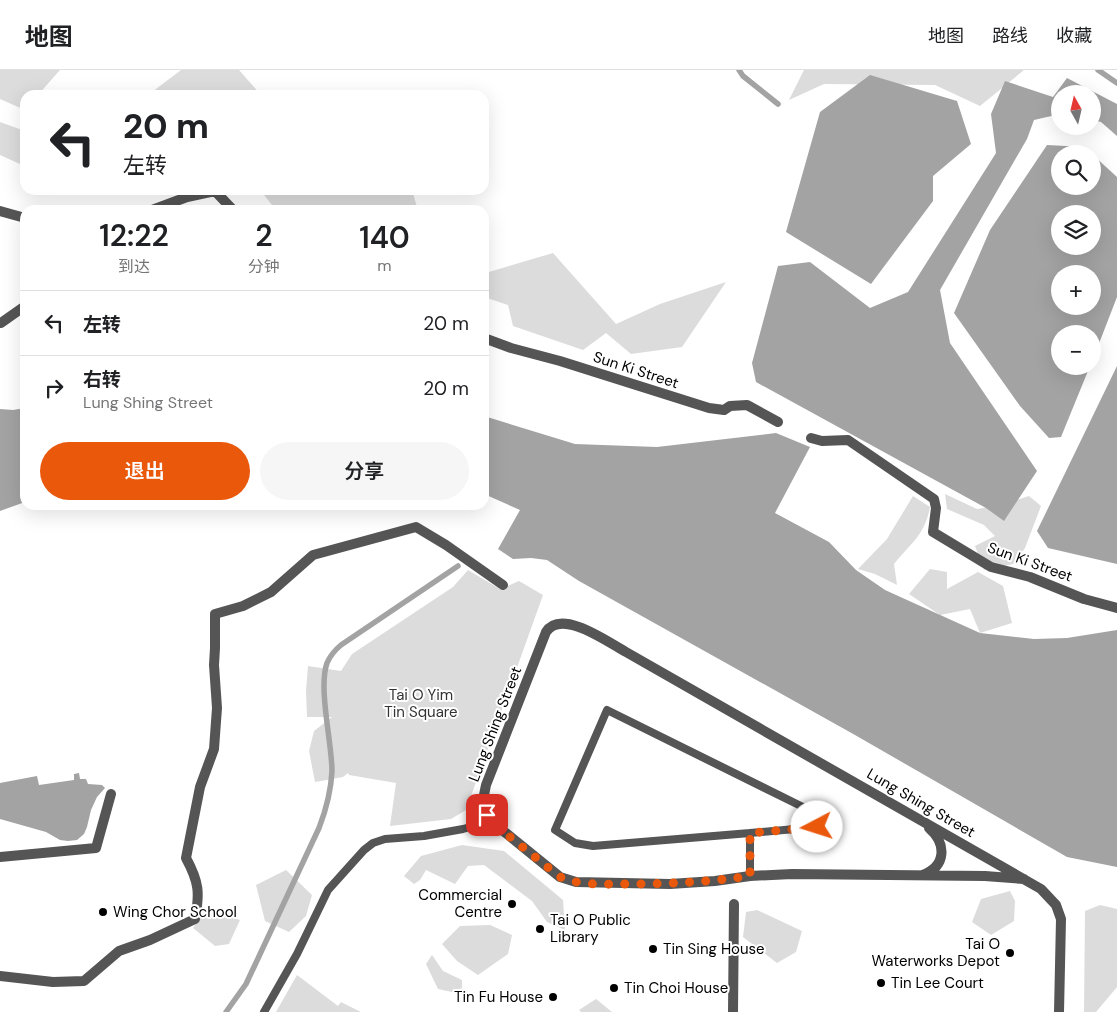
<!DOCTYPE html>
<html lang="zh">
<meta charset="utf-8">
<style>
body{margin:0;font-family:"DM Sans","Noto Sans SC",sans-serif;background:#f6f6f6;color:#202124;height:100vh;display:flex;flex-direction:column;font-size:19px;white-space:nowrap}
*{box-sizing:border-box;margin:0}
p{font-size:16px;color:#757577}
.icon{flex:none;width:28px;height:28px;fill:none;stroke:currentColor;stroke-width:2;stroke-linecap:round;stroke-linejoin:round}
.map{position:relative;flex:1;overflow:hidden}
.sheet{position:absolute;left:20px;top:135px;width:469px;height:305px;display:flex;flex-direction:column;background:#fff;border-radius:15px;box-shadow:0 5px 20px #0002}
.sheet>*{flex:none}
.banner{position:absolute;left:20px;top:20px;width:469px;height:105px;border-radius:15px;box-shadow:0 5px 20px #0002;background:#fff;color:#202124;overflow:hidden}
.needle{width:32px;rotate:352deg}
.buttons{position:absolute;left:1051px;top:15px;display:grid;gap:10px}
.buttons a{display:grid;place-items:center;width:50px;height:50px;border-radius:50%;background:#fff;box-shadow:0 5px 20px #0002;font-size:25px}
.pin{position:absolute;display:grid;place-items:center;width:42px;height:42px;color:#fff;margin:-21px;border-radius:10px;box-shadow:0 2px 8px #0006}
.me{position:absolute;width:55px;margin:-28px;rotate:265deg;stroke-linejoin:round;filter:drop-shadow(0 0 4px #0008)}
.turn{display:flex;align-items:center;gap:18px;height:105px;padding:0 20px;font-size:22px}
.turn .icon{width:65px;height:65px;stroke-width:2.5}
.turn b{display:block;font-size:35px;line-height:42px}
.eta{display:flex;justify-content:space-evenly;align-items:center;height:85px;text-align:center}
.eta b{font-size:30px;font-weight:600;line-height:35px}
.button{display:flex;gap:10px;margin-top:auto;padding:10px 20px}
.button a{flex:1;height:58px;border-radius:30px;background:#ea580c;color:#fff;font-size:20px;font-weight:600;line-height:58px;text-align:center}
.button a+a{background:#f6f6f6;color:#202124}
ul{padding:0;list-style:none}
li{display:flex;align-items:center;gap:15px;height:65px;padding:0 20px;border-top:1px solid #e0e0e0}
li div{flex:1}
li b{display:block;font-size:19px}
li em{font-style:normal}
header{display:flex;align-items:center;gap:30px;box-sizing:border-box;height:70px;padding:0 25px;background:#fff;border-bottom:1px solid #e0e0e0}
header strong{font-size:24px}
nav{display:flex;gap:28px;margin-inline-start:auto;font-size:18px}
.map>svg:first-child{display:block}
.green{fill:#dcdcdc}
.water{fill:#a3a3a3;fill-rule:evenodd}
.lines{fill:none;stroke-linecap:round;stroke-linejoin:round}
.stream{stroke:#a3a3a3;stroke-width:5.5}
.service{stroke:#555;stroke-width:8}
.pedestrian{stroke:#555;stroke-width:10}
.minor{stroke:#555;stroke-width:10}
.route{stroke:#ea580c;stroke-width:9;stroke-dasharray:0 16.2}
.poi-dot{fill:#000;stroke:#fff;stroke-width:2}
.labels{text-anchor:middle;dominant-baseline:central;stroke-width:4;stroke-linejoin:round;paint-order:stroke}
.street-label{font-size:15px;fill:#000;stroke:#fff}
.park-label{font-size:15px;fill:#333;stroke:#fff}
.poi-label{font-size:15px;fill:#000;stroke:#fff;text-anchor:start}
</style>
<header>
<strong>地图</strong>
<nav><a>地图</a><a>路线</a><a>收藏</a></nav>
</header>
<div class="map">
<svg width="1117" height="942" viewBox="0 0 1117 942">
<rect width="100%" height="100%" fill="#fff"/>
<path class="green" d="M0,0H60L38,25H25V40L0,29Z
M181,0H239L261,25H148Z
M804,0H1024L980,36L935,15L824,14L789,30Z
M0,52L25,61V90L22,95L0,85Z
M260,120H344L346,122L349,120H412L417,137L420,140H276Z
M553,183L616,254L660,234L726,212L682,277L631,284L606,263L583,280L513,256L508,235L484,227V197L489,202Z
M945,424L977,439L1001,435L1029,426L1041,436L1025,478L1013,494L984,500L975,476L995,466L984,455L947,439Z
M913,426L930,437C925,465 911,473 894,494L897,515L875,504L858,499L887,469Z
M930,499L947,502V519L978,502L1003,516L1012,553L980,563L970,539L940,545L909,524Z
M468,500L500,519L519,511L543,525L466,740L451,749L390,756L396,713L349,705L348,703L343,707L315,712L309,681L314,661L332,647H307L306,621L308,596L341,601L352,584L453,517Z
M462,775L504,781L563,830L565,860L547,852L532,831L484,795L468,796L455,814L426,800L420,810L414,814L404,806L421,786Z
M286,800L312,825L306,846L289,862L265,851L256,815Z
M1010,821L1015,831L1014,851L991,865L972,852L981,829Z
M1100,835L1117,839V917L1096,942H1084L1085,841Z
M206,839L240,850L229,874L215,876L193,858Z
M757,840L802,861L796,882L777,893L743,867L746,842Z
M490,855L512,865L508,884L478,905L457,891L442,874L460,856Z
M432,885L443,901L462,910V918L452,922L438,919L426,894Z
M297,905L338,936L341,932L361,942H276Z
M596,929L612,942H581L579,940Z"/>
<path class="water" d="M870,5L957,31L971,74L933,106V131L871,214L786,162L820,42Z
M1067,8L1117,34V66L1101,52L1093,50L1092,24H1060V44L1034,50L1027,69L940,220L950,273L1037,401L1004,451L986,438L756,312L752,293L778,196L810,192L870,238L908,222L996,83L991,44L1005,11L1053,27Z
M1047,75L1085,77L1092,84H1060V116H1092L1093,85L1117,107V227L1093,289L1092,264H1060V296H1090L1061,367L1049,368L1020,336L954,243L990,160ZM1060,144H1092V176H1060ZM1060,204H1092V236H1060Z
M1117,296V494L1048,478L1037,461Z
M25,338V432L0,441V339L13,340Z
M484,346L575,374L657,377L776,363L810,377L775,443L829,472L856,500L885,520L980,563L1034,569L1067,568L1117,560V797L1067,787L855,665L579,511L547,490L531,488L513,489L498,479L520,440L484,424Z
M79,703L80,709H86L88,714L102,715L105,718L97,727L91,740L87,757L84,764L77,770L68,771L60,770L46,762L0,749V713L37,706L39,715L74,710V704Z"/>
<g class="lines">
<path class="stream" d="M739,0L743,6L778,34
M1098,0L1117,13
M226,942L246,914L319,758C326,740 331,721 332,701C332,673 318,618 327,593C330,586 335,580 341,575L458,496"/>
<path class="service" d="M750,806V763L593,776L575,773L555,760L607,640L809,740L818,749L817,757L750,763
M264,942L297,884L328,820L364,780L373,773L385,769L424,766L463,759L491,751"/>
<path class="pedestrian" d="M152,140L187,127L215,121L233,140
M0,141L25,148
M1,253L25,236
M484,268L511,278L560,291L709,338L724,340L730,336L747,335L778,352
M811,368L822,371L848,370L934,429L936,438L933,462L991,497L1030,507L1084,529L1117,538
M0,787L96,778L111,724
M0,906L53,912L84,911L119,881L150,870L195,849C200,823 199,812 186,788L200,717L214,679L217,638L214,595L215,578V544L243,536L271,522L313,485L416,457L446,475L503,515"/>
<path class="minor" d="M923,805C946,796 947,774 929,758
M1024,809L985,806L792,804L750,806L715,811L670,814L576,812L560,807L491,751L484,735V725L486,715L546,562C561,538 608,572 626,582L1041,819L1056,835L1061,849L1059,942
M733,942L734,834"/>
</g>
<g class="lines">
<path class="route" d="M487,745L490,751L560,807C581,816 604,814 625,814C667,814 708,812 750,806V763L817,757"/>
</g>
<g class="poi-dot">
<circle cx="512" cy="834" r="5"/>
<circle cx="103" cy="842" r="5"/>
<circle cx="540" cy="859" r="5"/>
<circle cx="653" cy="879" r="5"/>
<circle cx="1010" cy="883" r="5"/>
<circle cx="881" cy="913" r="5"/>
<circle cx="614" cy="918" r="5"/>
<circle cx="553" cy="927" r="5"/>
</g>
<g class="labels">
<g class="street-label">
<text transform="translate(636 300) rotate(18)">Sun Ki Street</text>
<text transform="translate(1030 492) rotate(20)">Sun Ki Street</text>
<text transform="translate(495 654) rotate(-69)">Lung Shing Street</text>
<text transform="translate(921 733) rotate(30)">Lung Shing Street</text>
</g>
<g class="park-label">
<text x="421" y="625">Tai O Yim<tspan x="421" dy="17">Tin Square</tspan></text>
</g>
<g class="poi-label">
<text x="502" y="825" text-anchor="end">Commercial<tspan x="502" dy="17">Centre</tspan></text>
<text x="113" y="842">Wing Chor School</text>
<text x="550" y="850">Tai O Public<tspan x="550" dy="17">Library</tspan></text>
<text x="1000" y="874" text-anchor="end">Tai O<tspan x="1000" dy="17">Waterworks Depot</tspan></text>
<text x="663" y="879">Tin Sing House</text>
<text x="891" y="913">Tin Lee Court</text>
<text x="624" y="918">Tin Choi House</text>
<text x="543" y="927" text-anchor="end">Tin Fu House</text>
</g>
</g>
</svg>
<div class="buttons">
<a><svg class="needle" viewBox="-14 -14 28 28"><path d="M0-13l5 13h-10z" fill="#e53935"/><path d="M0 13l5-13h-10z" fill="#757577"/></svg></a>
<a><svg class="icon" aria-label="search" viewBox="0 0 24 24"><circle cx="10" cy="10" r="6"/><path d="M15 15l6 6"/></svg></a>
<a><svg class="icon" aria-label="layers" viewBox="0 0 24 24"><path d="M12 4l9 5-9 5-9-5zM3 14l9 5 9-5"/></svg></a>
<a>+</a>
<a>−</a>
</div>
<div class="pin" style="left:487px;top:745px;background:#d93025"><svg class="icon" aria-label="arrive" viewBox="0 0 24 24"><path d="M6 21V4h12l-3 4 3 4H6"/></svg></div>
<svg class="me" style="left:817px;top:757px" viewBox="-20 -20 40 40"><circle r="19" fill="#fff"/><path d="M0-13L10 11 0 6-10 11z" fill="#ea580c"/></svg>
<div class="banner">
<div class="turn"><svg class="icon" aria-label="left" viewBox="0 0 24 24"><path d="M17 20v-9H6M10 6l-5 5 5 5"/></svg><div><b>20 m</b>左转</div></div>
</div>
<section class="sheet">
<div class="eta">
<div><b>12:22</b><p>到达</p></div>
<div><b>2</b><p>分钟</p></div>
<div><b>140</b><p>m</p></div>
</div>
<ul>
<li><svg class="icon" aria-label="left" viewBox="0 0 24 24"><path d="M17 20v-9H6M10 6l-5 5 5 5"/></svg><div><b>左转</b></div><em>20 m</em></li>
<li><svg class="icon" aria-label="right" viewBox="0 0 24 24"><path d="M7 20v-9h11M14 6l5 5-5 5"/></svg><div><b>右转</b><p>Lung Shing Street</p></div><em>20 m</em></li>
</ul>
<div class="button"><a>退出</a><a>分享</a></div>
</section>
</div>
